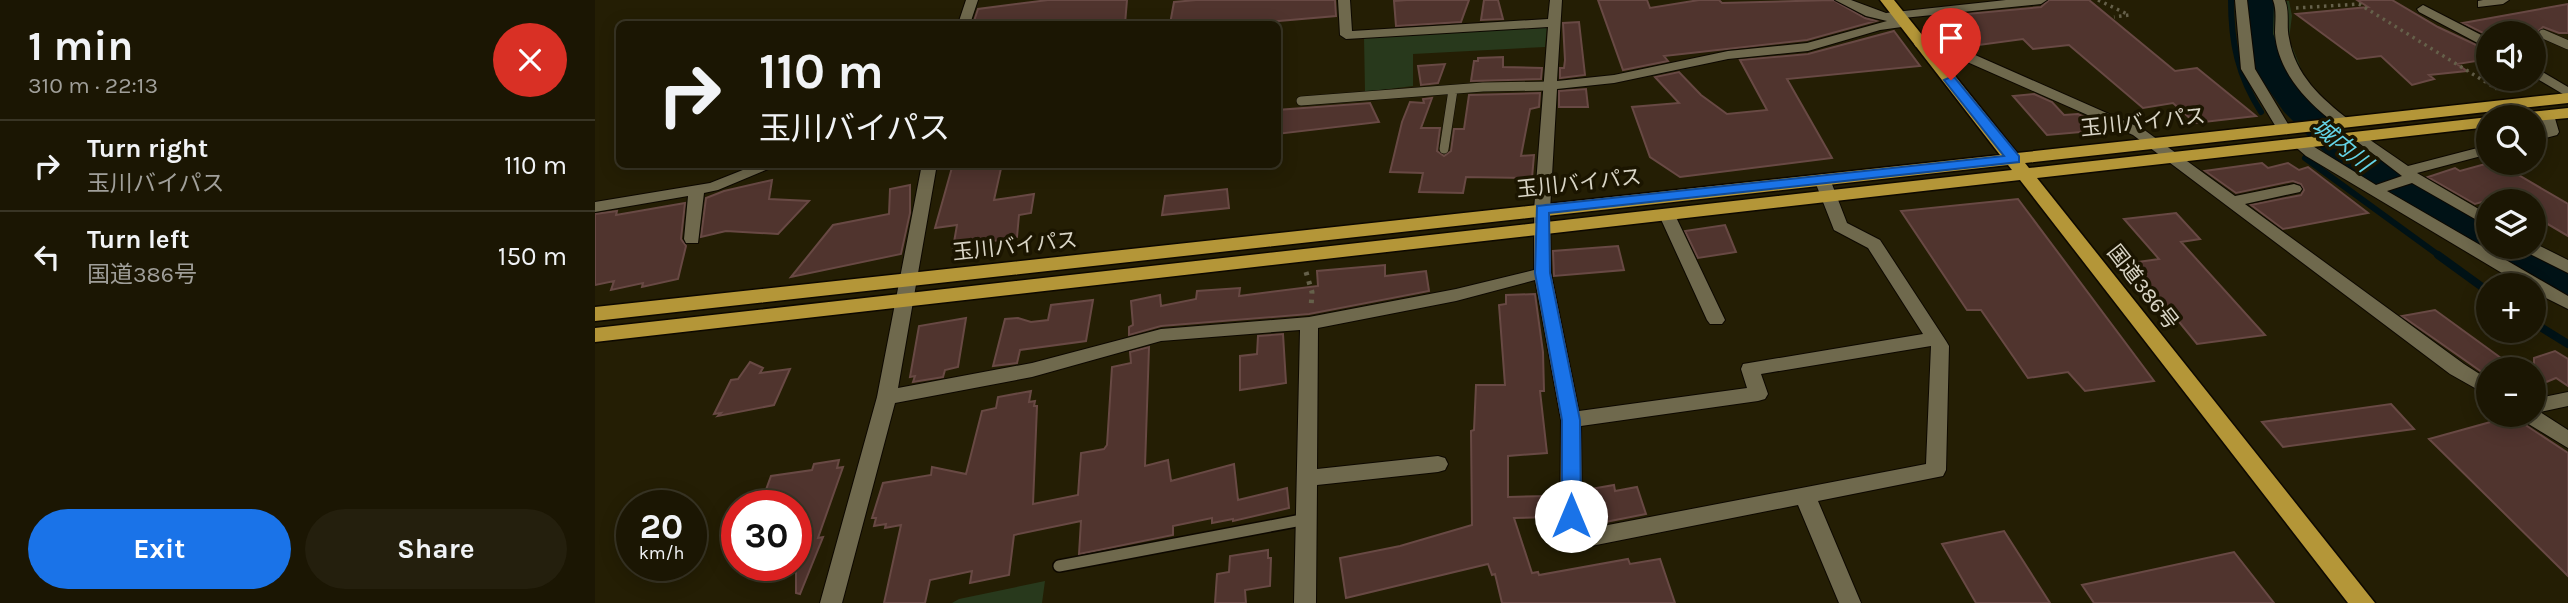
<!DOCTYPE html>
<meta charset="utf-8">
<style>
body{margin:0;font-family:Karla,"Noto Sans JP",sans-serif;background:#241f0d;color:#f1f3f6;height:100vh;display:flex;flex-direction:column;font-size:26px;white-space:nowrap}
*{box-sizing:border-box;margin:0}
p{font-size:23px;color:#a09f9a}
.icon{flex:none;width:38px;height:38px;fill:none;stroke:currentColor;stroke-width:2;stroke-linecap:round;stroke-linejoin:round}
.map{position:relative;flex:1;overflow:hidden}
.side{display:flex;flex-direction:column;background:#1b1603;width:595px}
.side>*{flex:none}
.top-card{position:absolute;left:21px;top:21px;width:665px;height:147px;border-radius:10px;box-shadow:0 4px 18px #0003,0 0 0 2px #393525;background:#1b1603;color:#f1f3f6;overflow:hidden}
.tools{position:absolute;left:1881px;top:21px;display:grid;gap:14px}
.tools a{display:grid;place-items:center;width:70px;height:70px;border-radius:50%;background:#1b1603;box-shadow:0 4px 18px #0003,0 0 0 2px #393525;font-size:35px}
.speed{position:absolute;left:21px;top:490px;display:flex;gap:14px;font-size:35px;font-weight:700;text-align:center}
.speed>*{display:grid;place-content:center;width:91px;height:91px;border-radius:50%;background:#1b1603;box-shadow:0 4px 18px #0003,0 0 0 2px #393525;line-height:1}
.speed small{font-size:18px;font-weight:400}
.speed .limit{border:10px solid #d22;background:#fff;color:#111}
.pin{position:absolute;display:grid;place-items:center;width:60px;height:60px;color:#fff;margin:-72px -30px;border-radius:50% 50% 50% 0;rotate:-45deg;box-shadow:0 0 7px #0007}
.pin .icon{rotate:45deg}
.me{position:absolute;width:77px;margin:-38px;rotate:0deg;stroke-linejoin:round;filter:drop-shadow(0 0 5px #0008)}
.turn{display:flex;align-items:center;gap:24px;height:147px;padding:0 28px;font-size:32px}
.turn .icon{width:91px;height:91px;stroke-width:2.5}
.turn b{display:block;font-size:49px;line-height:60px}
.round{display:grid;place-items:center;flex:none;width:74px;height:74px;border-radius:37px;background:#241f0d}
.headline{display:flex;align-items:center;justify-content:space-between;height:119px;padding:0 28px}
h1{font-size:42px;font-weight:700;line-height:52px}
.button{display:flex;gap:14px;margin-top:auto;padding:14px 28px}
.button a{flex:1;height:80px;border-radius:42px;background:#1a73e8;color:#fff;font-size:28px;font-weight:700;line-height:80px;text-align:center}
.button a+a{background:#241f0d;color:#f1f3f6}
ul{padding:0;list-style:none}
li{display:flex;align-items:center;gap:21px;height:91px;padding:0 28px;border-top:2px solid #393525}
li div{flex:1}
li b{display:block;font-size:26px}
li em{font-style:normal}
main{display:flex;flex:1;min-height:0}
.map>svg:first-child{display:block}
.green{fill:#28391c}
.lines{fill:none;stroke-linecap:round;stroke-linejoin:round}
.stream-far1{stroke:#001216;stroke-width:6}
.stream{stroke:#001216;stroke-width:8}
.river{fill:#001216;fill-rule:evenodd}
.building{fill:#50342e;stroke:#684944;stroke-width:2}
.service-far1-casing{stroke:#0d0800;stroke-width:10}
.service-casing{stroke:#0d0800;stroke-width:14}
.minor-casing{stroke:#0d0800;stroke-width:2}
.trunk-casing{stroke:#0d0800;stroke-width:3}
.path-far1{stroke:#65604a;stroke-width:3.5;stroke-dasharray:2.5 4.5;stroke-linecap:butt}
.path{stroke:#65604a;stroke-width:5;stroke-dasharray:3.5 6;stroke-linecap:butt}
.service-far1{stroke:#6f694d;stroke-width:9}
.service{stroke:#6f694d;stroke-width:11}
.minor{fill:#6f694d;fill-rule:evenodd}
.trunk{fill:#b49638;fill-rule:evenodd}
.route{fill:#1a73e8;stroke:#114b97;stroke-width:2}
.labels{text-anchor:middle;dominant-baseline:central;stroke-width:7;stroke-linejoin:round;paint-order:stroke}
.street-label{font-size:21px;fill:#d9d5c6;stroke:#1b1500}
.water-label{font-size:23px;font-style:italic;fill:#64d4e7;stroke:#1b1500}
</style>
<main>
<section class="side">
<div class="headline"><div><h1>1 min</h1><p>310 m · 22:13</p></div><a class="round" style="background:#d93025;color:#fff"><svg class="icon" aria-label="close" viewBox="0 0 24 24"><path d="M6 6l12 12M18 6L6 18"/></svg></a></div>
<ul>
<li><svg class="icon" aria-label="right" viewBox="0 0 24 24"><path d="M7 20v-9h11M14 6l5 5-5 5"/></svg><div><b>Turn right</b><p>玉川バイパス</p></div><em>110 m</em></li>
<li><svg class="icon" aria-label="left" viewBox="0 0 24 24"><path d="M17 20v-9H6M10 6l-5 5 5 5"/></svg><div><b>Turn left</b><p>国道386号</p></div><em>150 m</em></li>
</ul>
<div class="button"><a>Exit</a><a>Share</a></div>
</section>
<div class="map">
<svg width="1973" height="603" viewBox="0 0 1973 603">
<rect width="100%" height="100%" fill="#241e04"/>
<path class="green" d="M1673,0L1694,1L1697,16L1694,39L1712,83L1737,107L1715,109L1689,74L1672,34L1678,9Z
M952,26L950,47L818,54V86L770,92L769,37Z
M450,581L447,603H357L364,599Z"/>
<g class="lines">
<path class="stream-far1" d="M1636,0C1636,43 1643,76 1666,112
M1710,158L1846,257"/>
<path class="stream" d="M1843,255L1894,292
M1939,323L1973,344"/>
<path class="river" d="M1649,0H1679L1678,34L1698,75L1713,98L1769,150L1894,225V247H1932L1973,268V300L1958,296L1885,256L1743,166L1689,112L1664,76L1646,34Z"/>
</g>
<path class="building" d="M453,0H532L530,24H378L383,9Z
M601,0H740L741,16L651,24H575L579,2Z
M812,0H874L866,22L801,26L799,1Z
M889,0H903L908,19L886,20Z
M1003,0H1052L1055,8L1104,0H1124L1127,3L1238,0L1270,18L1281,21L1212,40L1069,56L1073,61L1028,70Z
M1454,0H1494L1580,71L1602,68L1661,116L1600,123L1578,103L1548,108L1474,45L1438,49L1428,39L1369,47L1339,17L1446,7Z
M1762,0H1797L1843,27L1894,51V59L1862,64L1872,71L1834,75L1839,79L1817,85L1786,56L1762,59L1701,14L1773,7Z
M1973,4V33H1964L1948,27L1941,33H1902L1894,29V36L1868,23Z
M984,22L990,75L965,78V68H969L970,60L968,23Z
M1299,31L1325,66L1192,79L1237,158L1085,177L1055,157L1037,107L1084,103L1060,77L1084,72L1106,95L1132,114L1172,110L1145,60L1213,54Z
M908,57V67L947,68L946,79L876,81L879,61H883V58Z
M850,64L843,83L826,85L823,66Z
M991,89L993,107H964V91Z
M945,93L944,107L935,109L926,156L939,155L937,178L871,177L868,193L824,192L828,173L795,172L807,122L815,102L829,103L828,99L837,98L826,128H845L842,151L849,156L856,151L859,129H869L874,95Z
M1439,94L1457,102L1469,115L1483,114L1499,121L1509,130L1452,135L1418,96Z
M775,103L784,122L682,134V110Z
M1667,163L1673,168L1693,163L1704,170L1713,167L1773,213L1688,229L1656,205L1706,195L1709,190L1706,184L1698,181L1641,193L1610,171Z
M1894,163H1903L1973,204V236L1939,216V201H1916L1908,196L1880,204L1833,177L1860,168L1865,171Z
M358,164H407L399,200L439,194L436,213L424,215L422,237L358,248L362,225L340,228Z
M177,180L174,199L214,201L183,234L131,231L106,237L111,198L129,191Z
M315,185V213L306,254L196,277L238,225L294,214L295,189Z
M632,189L634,208L567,215L570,196Z
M1423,199L1559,381L1490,391L1473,372L1433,378L1386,310H1372L1306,211Z
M90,203L86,239L91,246L83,279L47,287L48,283L16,290L19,281L0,285V214L22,211L21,215Z
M1581,213L1605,239L1586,242L1670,335L1602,344L1536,263L1564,259L1529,219Z
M1130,225L1141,252L1103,258L1090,231Z
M1023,246L1029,270L959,276L958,251Z
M790,265V276L831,271L834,291L714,314L566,326L534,335V327L538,325L536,301L565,295L566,306L601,299L602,291L645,288L644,296L723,286L722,271Z
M940,294L948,352L949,391H945L952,453L913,456V497L955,496L956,517L919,518L937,573L943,572L944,575L1033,559L1035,564L1065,559L1080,603H907L900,574L897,575L893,564L751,598L745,558L805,546L877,525L876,431L879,430L881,385H910L904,305L911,304V295Z
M498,300L491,341L425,350L422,363L398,366L410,319L423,318L436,322L453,320L456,305Z
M1840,310L1921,369H1894V377L1807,316Z
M371,318L363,367L350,370L348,377L318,382L320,376L315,377L324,326Z
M688,334L691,383L645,390V356L662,354L663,336Z
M554,347L550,466L573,460L576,481L639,464L643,500L692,488L694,508L638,521V519L617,523V518L578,526V535L484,554L486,521L419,535L414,575L375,583L377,571L335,580L330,603H289L306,525L290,528L291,524L279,526L281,518H277L288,483L336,475L337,467L371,474L387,411L401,408L403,397L436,391L434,402L440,401L439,406H442L438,504L483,495L486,453L509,449L512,445L517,367L536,363L535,352Z
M1960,351L1973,359V386L1961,378L1939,387V358Z
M155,362L168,368L165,373L195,369L179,405L123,416L126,413L119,414L136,380L143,379Z
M1796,404L1819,429L1688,447L1667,422Z
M1921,415L1926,422L1973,453V576L1834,439Z
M244,460L242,468L248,467L223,538L228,537L205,594L201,593V506H165L176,476L217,470L219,464Z
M1019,485L1020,491L1042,487L1051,514L1000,524L990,490Z
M1409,531L1455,603H1381L1347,544Z
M673,550V558H676L675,586L650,590L651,603H620L622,574L634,572L635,556Z
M1639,552L1679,603H1499L1487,585Z"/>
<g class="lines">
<defs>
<path id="service-far1" d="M1948,34L1973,45
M706,101L888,87L955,86
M849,149L858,90"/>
<path id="service" d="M464,566L712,519"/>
<path id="minor" d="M371,0H383L375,24H363Z
M743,0H755L757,31L953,19L955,0H967L962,81L1019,75L1133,51L1212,43L1292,21L1271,16L1240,0H1256L1291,13L1411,0H1452L1446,4L1308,18L1314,20V26L1285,30L1213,51L1133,59L1019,83L962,89L955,210L956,273L984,411L1152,388L1146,369L1148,364L1328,334L1273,248L1239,230L1219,179L1227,174L1235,179L1252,223L1285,240L1351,341L1354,346L1351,470L1348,476L1223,501L1266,603H1244L1203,505L976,550L968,547L965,541L966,420L940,280L861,301L723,328L722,469L843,456L850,458L853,464L850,470L843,472L722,485L721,603H699L705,330L566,341L437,377L300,403L247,603H225L282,397L327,164H342L303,388L437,363L566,329L714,317L861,289L939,270V210L953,27L751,39L745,35ZM1336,346L1331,464L987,530L986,426L1163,401L1170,399L1173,394L1166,374Z
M1640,0H1652L1660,69L1696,129L1694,132H1684L1646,69Z
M1678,0H1690C1695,13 1691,25 1694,38C1700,75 1726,98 1754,120L1756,123L1754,126C1742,129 1735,119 1726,112C1703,92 1682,65 1680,33C1680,21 1682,11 1678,0Z
M1888,0H1914L1908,4L1883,7V1Z
M1828,5L1894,39V49L1824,12L1822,9Z
M1326,40L1353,43L1548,129L1640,196L1699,184L1705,186L1707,189L1705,192L1650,204L1869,364L1894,380V396L1855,374L1538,135L1345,50L1321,47L1319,44Z
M1939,67L1973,87V97L1939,77Z
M1952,111L1959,115L1964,132L1962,135L1939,141V132L1949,130L1945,115Z
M1765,133L1813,166L1894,145V154L1822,173L1894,215V227L1817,183L1792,191L1973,296V309L1939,292V285H1927L1711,156L1696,143L1698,140H1708L1781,185L1807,176L1760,140L1758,137L1760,134Z
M163,164H185L123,190L109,193L103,243H91L89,239L93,196L0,212V202L115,183Z
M1072,210L1080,215L1130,320L1127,324H1115L1112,320L1064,215Z
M1939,243L1973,260V273L1929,251L1927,247H1939Z
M1973,392V406L1945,412L1973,430V448L1927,420L1924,415H1939V399Z"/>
<path id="trunk" d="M1285,0H1299L1422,153L1973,93V103L1430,163L1434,168L1894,117V127L1442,178L1780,603H1753L1425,180L0,342V328L1417,170L1413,165L0,321V307L1405,155Z
M1973,108V118L1939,121V117H1927L1935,112Z"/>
</defs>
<use href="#service-far1" class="service-far1-casing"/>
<use href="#service" class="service-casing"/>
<use href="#minor" class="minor-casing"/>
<use href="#trunk" class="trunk-casing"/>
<path class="path-far1" d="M1503,0L1534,15L1519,17
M1701,8L1764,4L1902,89"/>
<path class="path" d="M711,272L717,292L716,308"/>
<use href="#service-far1" class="service-far1"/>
<use href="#service" class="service"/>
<use href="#minor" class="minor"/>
<use href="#trunk" class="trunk"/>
</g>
<path class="route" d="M1356,77L1360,78L1424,156V162L954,213L955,273L985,420L986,516L983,522L976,524L969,522L967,516V420L940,273L942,206L1409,156L1349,80Z"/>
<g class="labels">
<g class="street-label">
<text transform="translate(1548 122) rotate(-6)">玉川バイパス</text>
<text transform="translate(984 183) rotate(-6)">玉川バイパス</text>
<text transform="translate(420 246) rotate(-6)">玉川バイパス</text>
<text transform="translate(1548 287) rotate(52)">国道386号</text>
</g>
<g class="water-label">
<text transform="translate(1747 145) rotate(40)">城内川</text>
</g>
</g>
</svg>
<div class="tools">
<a><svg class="icon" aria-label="sound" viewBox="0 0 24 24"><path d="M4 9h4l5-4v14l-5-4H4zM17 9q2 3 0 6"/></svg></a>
<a><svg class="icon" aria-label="search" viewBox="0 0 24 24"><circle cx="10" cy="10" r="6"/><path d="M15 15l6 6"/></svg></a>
<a><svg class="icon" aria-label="layers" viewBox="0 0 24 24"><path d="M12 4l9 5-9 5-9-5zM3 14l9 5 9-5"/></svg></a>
<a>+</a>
<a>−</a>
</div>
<div class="speed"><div>20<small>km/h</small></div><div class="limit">30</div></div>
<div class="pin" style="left:1356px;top:80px;background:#d93025"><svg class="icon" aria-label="arrive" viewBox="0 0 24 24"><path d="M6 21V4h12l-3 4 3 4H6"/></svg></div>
<svg class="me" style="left:976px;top:516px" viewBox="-20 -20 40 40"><circle r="19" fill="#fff"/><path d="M0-13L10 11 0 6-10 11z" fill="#1a73e8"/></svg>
<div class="top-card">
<div class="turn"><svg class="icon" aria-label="right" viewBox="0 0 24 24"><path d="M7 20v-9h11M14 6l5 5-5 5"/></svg><div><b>110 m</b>玉川バイパス</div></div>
</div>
</div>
</main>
